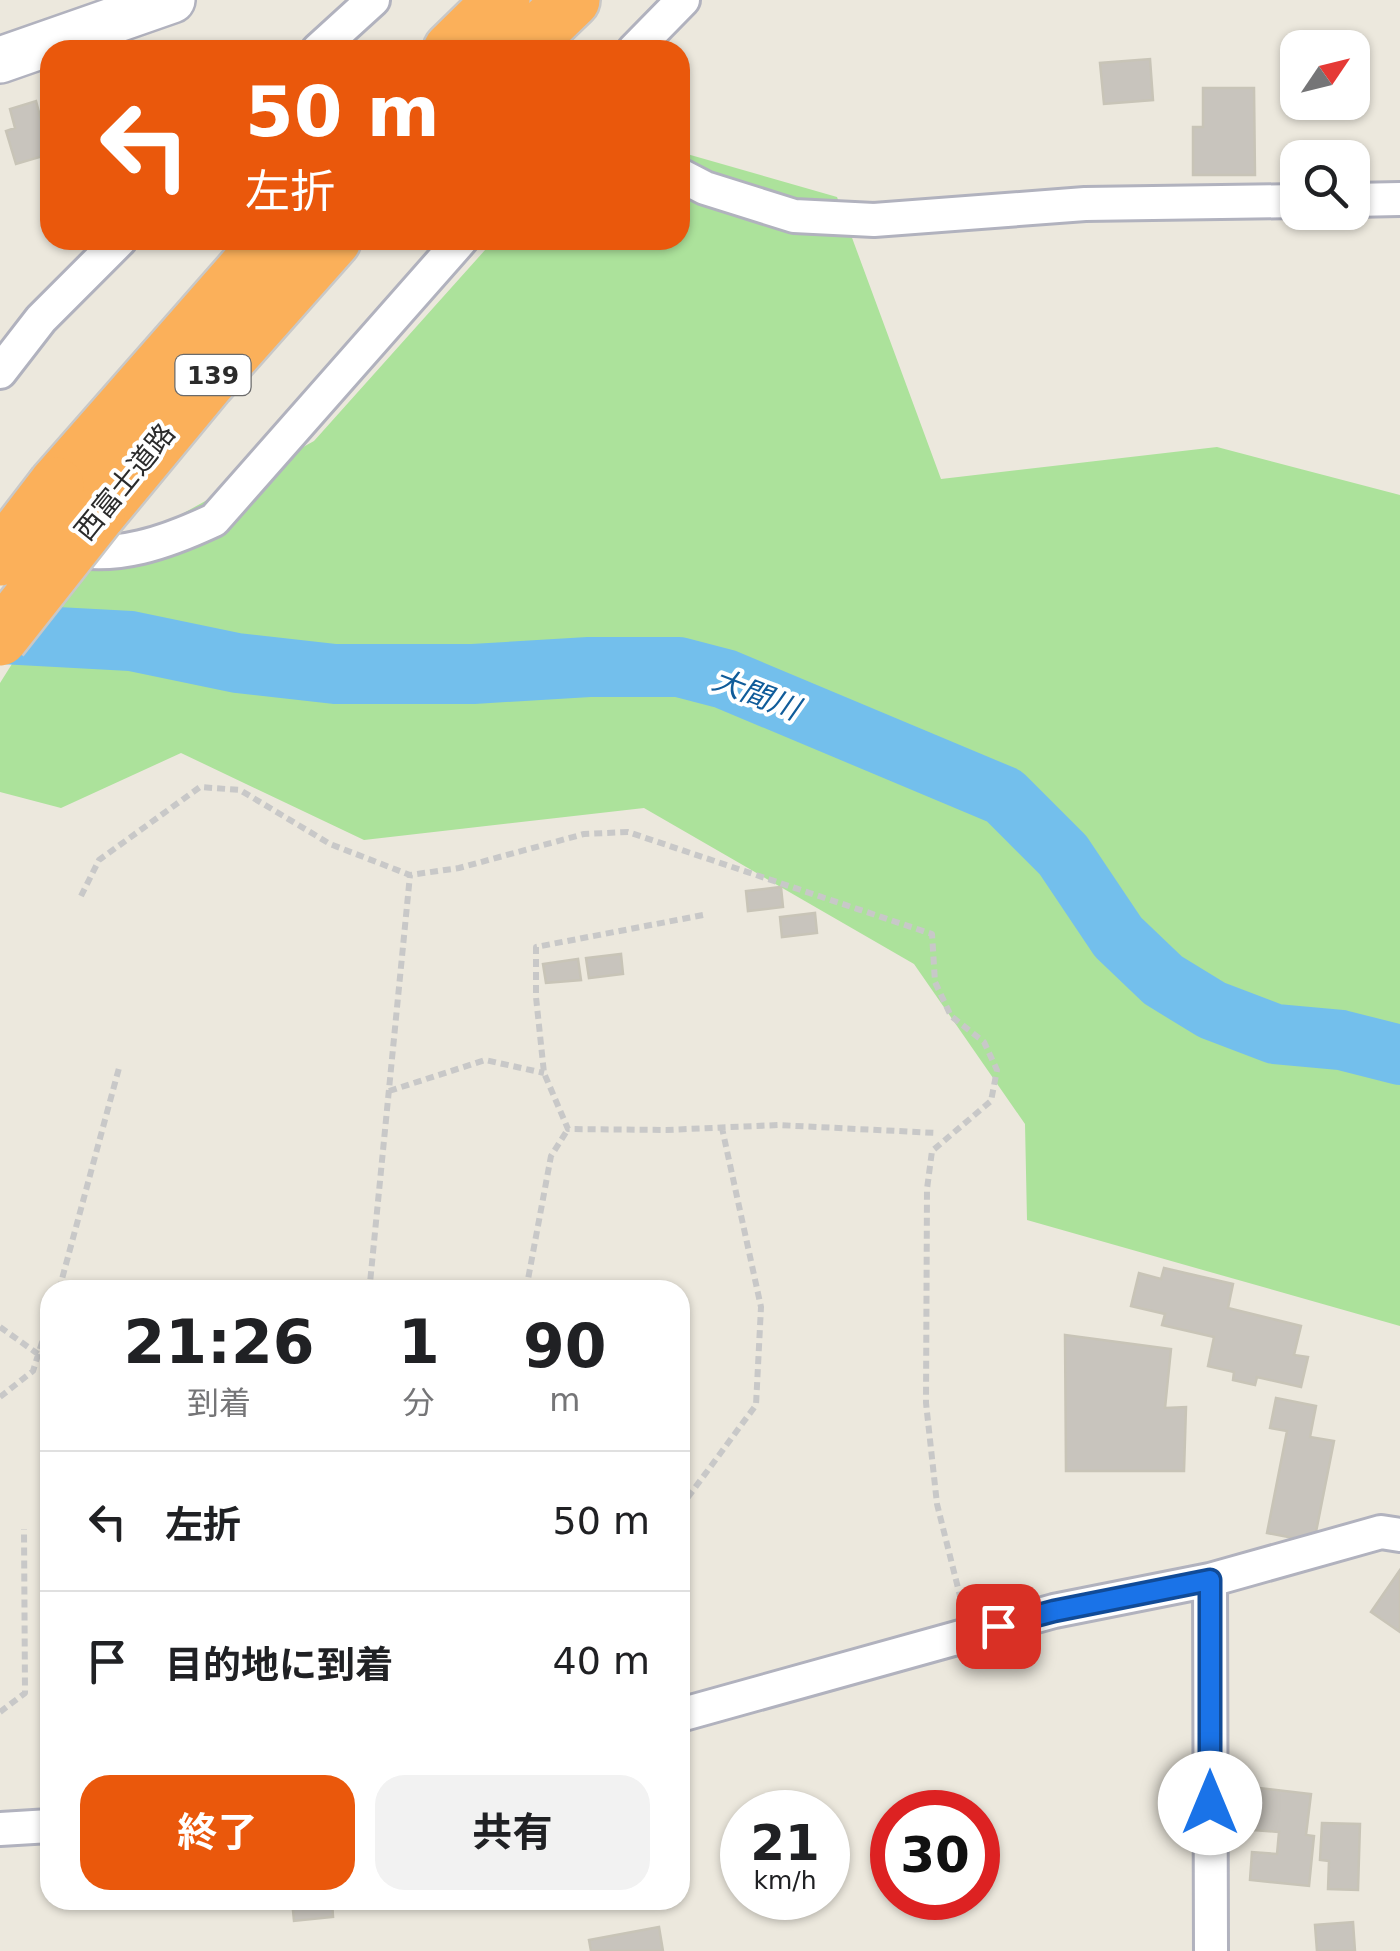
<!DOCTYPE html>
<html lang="ja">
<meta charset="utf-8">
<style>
body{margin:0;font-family:"DejaVu Sans","Noto Sans JP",sans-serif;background:#f2f2f2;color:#202124;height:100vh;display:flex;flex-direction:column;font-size:38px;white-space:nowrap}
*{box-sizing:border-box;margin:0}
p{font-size:32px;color:#757577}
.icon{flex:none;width:55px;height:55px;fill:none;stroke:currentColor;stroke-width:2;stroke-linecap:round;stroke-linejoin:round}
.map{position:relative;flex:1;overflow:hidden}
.details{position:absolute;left:40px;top:1280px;width:650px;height:630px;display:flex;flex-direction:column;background:#fff;border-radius:30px;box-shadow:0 2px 8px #0004}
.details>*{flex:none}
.hud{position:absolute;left:40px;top:40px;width:650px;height:210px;border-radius:30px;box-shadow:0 2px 8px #0004;background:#ea580c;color:#fff;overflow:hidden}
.needle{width:65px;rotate:55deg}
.fabs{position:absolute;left:1280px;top:30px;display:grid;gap:20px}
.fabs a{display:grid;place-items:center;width:90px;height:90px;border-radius:20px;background:#fff;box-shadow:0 2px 8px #0004;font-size:50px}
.speed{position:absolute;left:720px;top:1790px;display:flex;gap:20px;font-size:50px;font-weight:700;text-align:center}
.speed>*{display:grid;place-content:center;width:130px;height:130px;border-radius:50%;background:#fff;box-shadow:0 2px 8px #0004;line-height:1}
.speed small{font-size:25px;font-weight:400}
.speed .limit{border:15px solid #d22;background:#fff;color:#111}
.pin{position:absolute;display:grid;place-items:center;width:85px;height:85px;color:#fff;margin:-42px;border-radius:20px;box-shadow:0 5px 15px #0006}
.me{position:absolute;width:110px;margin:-55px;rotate:0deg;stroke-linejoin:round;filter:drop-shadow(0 0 8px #0008)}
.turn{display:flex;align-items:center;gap:35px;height:210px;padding:0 40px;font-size:45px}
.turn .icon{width:130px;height:130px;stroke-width:2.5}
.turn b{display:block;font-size:70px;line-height:85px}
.eta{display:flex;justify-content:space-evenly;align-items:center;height:170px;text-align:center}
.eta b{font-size:60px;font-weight:700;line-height:70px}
.button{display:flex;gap:20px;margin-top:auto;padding:20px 40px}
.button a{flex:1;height:115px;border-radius:30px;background:#ea580c;color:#fff;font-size:40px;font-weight:700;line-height:115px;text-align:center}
.button a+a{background:#f2f2f2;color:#202124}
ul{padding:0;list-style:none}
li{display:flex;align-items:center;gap:30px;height:140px;padding:0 40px;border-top:2px solid #e0e0e0}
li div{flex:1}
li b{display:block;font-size:38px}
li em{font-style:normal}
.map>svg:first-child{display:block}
.green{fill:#ace29b}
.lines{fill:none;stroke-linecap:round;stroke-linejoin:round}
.river{stroke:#73bfec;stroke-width:60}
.building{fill:#c8c4bd;stroke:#c8c4b7;stroke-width:2.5}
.street-casing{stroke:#b1b2be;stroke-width:38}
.secondary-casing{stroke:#b1b2be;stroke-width:50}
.highway-casing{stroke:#c8c8c8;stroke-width:60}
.path{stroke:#c8c8c8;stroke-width:6;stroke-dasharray:8 5;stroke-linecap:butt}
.street{stroke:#fff;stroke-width:32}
.secondary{stroke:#fff;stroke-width:45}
.highway{stroke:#fbb05a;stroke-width:55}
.highway-bridge-casing{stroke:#c8c8c8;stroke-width:60;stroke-linecap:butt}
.highway-bridge{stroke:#fbb05a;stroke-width:55}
.route-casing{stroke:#114b97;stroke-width:25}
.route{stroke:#1a73e8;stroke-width:18}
.labels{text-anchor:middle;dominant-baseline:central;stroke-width:8;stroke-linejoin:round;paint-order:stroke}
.shield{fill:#fff;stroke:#6b6b6b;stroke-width:2.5}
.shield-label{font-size:25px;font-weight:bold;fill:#2b2b2b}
.street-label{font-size:28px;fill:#2b2b2b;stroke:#fff}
.water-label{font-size:30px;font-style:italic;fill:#105c9a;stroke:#fff}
</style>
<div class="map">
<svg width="1400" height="1951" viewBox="0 0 1400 1951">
<rect width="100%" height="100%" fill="#ece8dd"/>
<path class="green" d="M680,152L837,197L941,479L1217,447L1400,495V1326L1027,1220L1025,1124L914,964L644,808L364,840L181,753L61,808L0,792V683L66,578L314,441L494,240H680Z"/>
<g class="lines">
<path class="river" d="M0,634L131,641L237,663L335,674H473L589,667H679L725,679L1004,796L1063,855L1118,937L1163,980L1212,1010L1275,1034L1341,1040L1400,1055"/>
</g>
<path class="building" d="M1150,59L1153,100L1104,104L1100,63Z
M1203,88H1254L1255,175H1193V127H1203Z
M36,101L50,154L16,164L6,131L15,128L10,109Z
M781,887L783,907L748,911L746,891Z
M815,913L817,933L782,937L780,917Z
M621,954L623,974L589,978L586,958Z
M578,959L581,980L546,983L543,964Z
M1164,1268L1233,1284L1228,1308L1301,1326L1294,1355L1308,1357L1301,1387L1257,1377L1255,1385L1233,1380L1234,1372L1208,1366L1214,1337L1162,1325L1165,1314L1131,1306L1139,1273L1161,1279Z
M1065,1335L1171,1349L1165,1408L1186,1407L1184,1471H1066Z
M1276,1398L1316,1406L1310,1437L1334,1441L1314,1542L1267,1533L1287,1431L1270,1428Z
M1400,1570V1632L1371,1612Z
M1259,1788L1311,1794L1306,1835L1314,1836L1309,1886L1250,1880L1252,1852L1277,1854L1279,1832L1254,1830Z
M1322,1823L1360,1824L1358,1890L1328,1889L1329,1861L1320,1860Z
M292,1900H332L333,1917L294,1921Z
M1353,1922L1355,1951H1317L1315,1925Z
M659,1927L663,1951H591L589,1940Z"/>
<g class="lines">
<defs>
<path id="street" d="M318,50L373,0
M634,50L683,0
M680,175L705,188L794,216L874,220L1085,204L1298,201
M1352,200L1400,199
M0,372L41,319L120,240
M63,548C116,561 167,542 214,520L461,240
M1210,1580L1381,1532L1400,1535
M680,1715L1054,1611L1210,1580L1211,1951
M0,1829L50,1826"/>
<path id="secondary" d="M0,60L172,0"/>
<path id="highway" d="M451,50L502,0
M520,50L572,0
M56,485L271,240
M97,515L207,382L333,240"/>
</defs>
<use href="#street" class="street-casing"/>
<use href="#secondary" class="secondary-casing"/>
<use href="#highway" class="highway-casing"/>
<path class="path" d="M81,896L99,860L200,787L240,790L330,844L410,875L459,868L584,834L628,832L932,934L935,982L951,1016L984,1042L997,1070L991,1101L932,1151L927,1189L926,1403L937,1504L962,1604
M703,915L536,947V997L544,1073L568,1129L666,1130L778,1125L937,1133
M389,1091L485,1060L544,1073
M370,1283L384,1290
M59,1290L119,1068
M364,1290L370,1283L410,875
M526,1290L551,1156L568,1129
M0,1327L38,1354
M0,1397L33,1371L50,1317
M680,1508L756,1405L761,1307L722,1128
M680,1661L683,1685
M0,1712L25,1693L24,1529"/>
<use href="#street" class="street"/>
<use href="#secondary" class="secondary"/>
<use href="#highway" class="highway"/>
<defs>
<path id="highway-bridge" d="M0,558L56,485
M0,638L97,515"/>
</defs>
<use href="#highway-bridge" class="highway-bridge-casing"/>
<use href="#highway-bridge" class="highway-bridge"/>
</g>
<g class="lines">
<defs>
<path id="route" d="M998,1626L1054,1611L1210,1580V1803"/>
</defs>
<use href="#route" class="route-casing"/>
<use href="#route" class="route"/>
</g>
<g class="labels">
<rect class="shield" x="175.5" y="355" width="75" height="40" rx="8"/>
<g class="shield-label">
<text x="213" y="375">139</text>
</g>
<g class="street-label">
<text transform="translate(125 482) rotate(-51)">西富士道路</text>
</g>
<g class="water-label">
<text transform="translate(756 694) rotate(21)">大間川</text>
</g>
</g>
</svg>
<div class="fabs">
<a><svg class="needle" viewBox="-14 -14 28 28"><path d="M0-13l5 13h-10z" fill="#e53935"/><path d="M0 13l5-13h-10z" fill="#757577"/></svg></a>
<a><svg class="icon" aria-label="search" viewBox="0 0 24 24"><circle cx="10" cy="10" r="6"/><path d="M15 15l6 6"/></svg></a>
</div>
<div class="speed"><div>21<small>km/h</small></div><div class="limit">30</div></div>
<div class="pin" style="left:998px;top:1626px;background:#d93025"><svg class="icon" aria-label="arrive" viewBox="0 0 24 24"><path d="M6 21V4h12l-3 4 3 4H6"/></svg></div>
<svg class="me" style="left:1210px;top:1803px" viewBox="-20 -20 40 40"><circle r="19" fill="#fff"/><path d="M0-13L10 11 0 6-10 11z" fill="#1a73e8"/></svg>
<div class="hud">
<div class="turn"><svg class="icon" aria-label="left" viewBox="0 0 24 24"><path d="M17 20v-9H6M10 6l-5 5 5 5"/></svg><div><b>50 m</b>左折</div></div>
</div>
<section class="details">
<div class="eta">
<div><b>21:26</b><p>到着</p></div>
<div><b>1</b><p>分</p></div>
<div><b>90</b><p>m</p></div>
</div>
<ul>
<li><svg class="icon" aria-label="left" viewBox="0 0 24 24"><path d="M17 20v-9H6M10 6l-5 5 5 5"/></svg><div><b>左折</b></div><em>50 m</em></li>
<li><svg class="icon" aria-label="arrive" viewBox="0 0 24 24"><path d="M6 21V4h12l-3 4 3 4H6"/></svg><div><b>目的地に到着</b></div><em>40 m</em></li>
</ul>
<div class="button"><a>終了</a><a>共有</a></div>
</section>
</div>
